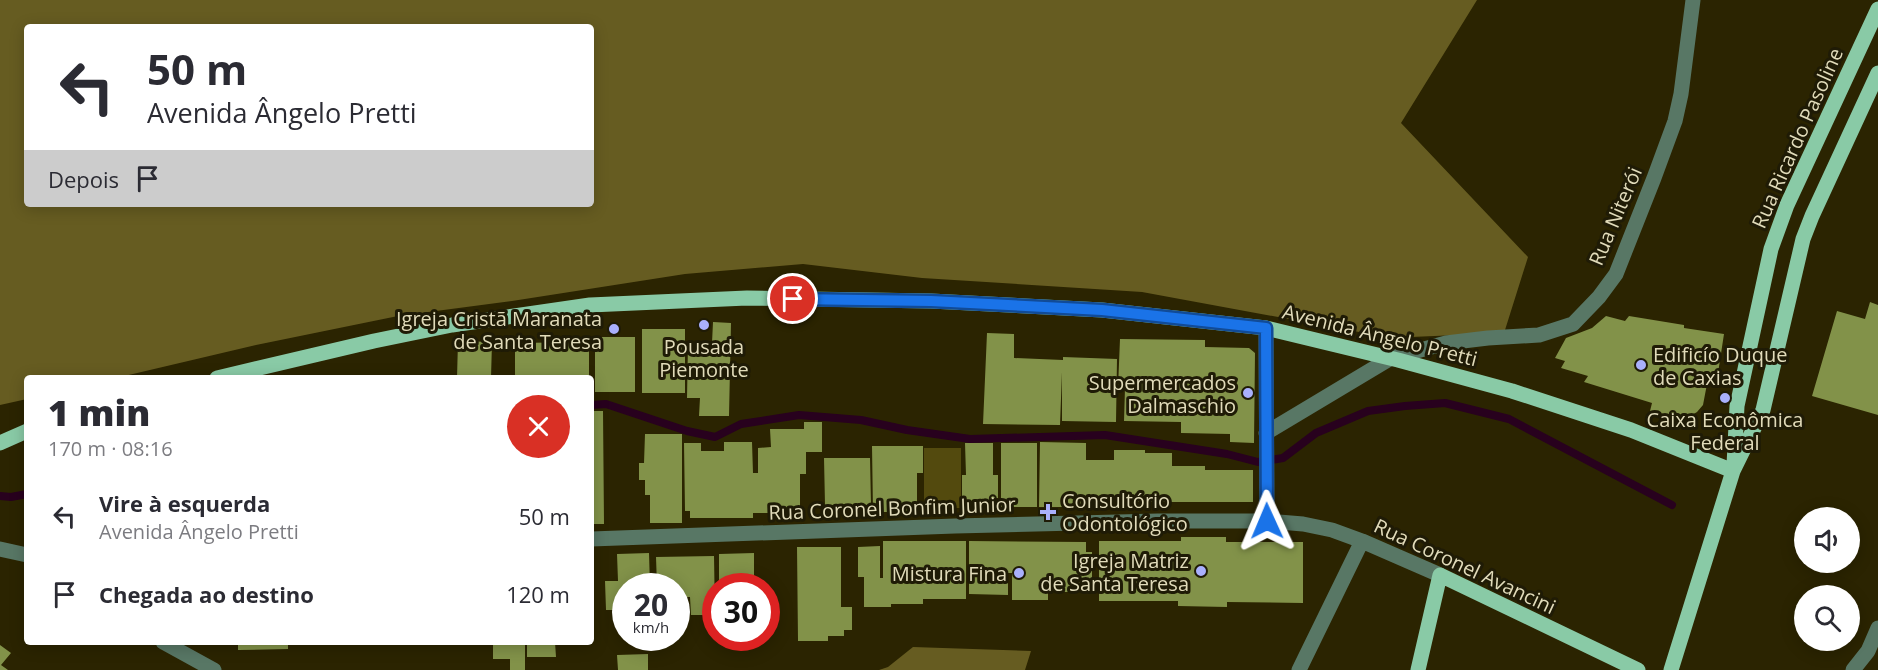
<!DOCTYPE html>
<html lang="pt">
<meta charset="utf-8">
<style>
body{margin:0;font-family:"Open Sans",sans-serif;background:#f2f2f3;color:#2b2b33;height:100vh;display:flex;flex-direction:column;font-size:22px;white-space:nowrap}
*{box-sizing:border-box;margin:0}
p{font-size:20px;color:#7c7c81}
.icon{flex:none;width:33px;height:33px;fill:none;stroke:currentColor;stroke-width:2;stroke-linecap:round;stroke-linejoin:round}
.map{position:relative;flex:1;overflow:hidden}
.side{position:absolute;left:24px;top:375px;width:570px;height:270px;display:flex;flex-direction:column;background:#fff;border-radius:6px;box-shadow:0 3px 15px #0003}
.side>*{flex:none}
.hud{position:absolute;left:24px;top:24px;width:570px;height:183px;border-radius:6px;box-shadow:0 3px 15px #0003;background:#fff;color:#2b2b33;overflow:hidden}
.fabs{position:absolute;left:1794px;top:507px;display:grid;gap:12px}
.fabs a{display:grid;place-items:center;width:66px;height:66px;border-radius:50%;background:#fff;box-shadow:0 3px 15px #0003;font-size:30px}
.speed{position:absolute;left:612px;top:573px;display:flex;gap:12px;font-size:30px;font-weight:700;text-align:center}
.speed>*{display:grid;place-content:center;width:78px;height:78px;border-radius:50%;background:#fff;box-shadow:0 3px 15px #0003;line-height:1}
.speed small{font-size:15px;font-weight:400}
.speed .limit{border:9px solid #d22;background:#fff;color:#111}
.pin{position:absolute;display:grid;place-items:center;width:51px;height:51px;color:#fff;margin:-26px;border:3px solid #fff;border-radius:50%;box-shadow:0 2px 6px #0007}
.me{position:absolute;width:66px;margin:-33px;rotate:359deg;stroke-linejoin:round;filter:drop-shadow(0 0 4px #0008)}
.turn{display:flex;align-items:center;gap:21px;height:126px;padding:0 24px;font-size:27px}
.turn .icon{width:78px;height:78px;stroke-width:2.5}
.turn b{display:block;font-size:42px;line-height:51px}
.then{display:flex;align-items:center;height:57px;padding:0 24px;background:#0003;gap:12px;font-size:22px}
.round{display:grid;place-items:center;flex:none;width:63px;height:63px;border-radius:32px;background:#f2f2f3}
.summary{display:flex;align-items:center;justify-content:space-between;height:102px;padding:0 24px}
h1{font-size:36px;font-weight:800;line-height:45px}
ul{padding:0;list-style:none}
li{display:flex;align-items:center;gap:18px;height:78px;padding:0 24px}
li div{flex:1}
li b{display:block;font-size:22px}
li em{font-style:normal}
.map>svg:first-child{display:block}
.green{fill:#534a0e}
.forest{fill:#665c21;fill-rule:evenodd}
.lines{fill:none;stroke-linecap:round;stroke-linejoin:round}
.stream{stroke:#28011e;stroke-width:8}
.building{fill:#829249}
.minor{stroke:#587765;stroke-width:15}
.major{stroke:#89caa6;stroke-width:15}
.route-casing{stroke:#114b97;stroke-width:15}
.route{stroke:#1a73e8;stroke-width:10}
.poi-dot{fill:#a9b0fc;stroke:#1f1b06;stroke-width:2}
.labels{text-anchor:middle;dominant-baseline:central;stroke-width:6;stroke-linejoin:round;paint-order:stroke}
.street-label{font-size:20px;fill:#e1dbba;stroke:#1f1b06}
.poi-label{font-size:20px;fill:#e1dbba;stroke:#1f1b06;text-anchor:end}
</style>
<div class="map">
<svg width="1878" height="670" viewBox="0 0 1878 670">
<rect width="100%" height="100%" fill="#2b2401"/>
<path class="green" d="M924,448H961V508H924Z"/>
<path class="forest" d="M0,0H1477L1401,123L1528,257L1505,330L1458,335L1411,337L1370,334L1142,292L922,278L803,264L685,274L512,301L398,316L256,345L116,378H27V399L0,405ZM27,27H591V204H27Z
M913,647L1031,651L1025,670H879L888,667Z"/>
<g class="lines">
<path class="stream" d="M591,405L606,404L687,431L715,437L741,424L799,415L861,420L907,430L970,439L1105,435L1227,454L1258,462L1283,458L1316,433L1368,411L1405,406L1445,403L1509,419L1672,505
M0,496L11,497L27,494"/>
</g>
<path class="building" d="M1870,302L1878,305V415L1812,396L1837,311L1865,319Z
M1606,316L1625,321L1629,316L1684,325V328L1724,334L1716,386L1707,384L1703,405L1697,412L1692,415L1664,414L1650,411L1652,403L1584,382L1588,376L1561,368L1565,361L1555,358L1566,338L1592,328Z
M713,322L731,323L729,416H699L700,398H687L688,343H712Z
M642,329H685V393H642Z
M987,333L1014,334V358L1063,360V357L1117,359L1116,422L1062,421V372L1060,425L983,424Z
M595,337H635V392H595Z
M1120,339L1205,340V347L1249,348L1255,353L1254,443L1230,442V434L1181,433V422L1124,421L1125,388H1118Z
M458,341L492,342L491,378H457Z
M589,342V378H515V343Z
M591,411H603L604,524H591Z
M804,422H822V452H806V474H800V513H753V518H690V511H685L684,443H701V451H724V442H752L753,473H758V448L771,447L770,429H804Z
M645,434H682V523H650V495H645V480H639V463H644Z
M1040,442L1086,443V460H1114V450H1145V453H1172V466H1205V470H1253V502H1086V504H1063V507H1039Z
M965,443H993V475H998V498H993V508H962V475H966Z
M1001,443H1037V507H1001Z
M872,446H923V473H917V512H873Z
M824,458H870L871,505H825Z
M1181,537H1226V542H1303V603L1227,602V607L1178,606V601H1099V541H1181Z
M883,541H966V599H923V604H891V607H864V577H858V547L880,546V578H883Z
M969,541L1086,542V552H1092V592H1048V600H1012V573H1008V595L969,594Z
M797,547H841V607H852V630H844V636H828V641H798Z
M649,553L650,586H626V631H621L620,610H606L605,581H618L617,554Z
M754,553V586H719V554Z
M714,556L715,615H691L690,597H676V586H657L656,557Z
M238,642H288V649L238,650Z
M493,642H525V670H510V659H493Z
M527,642H555L556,657H527Z
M0,645L11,653L1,665L8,670H0Z
M648,654V670H618L617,655Z"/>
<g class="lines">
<path class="minor" d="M1266,328L1267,521
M1266,433L1391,358L1446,343L1488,338L1539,335L1573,324L1599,297L1616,274L1654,178L1675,121L1681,94L1693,0
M591,539L955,526L1158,521H1267L1303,524L1332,530L1362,541L1440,575
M0,549L27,555
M163,642L214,670
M1299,670L1362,541
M1853,670L1868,651L1878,628"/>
<path class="major" d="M217,378L374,341L452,325L590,305L747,298L931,301L1102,310L1266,328L1398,360L1512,391L1631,430L1733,471
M0,443L27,431
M1734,465L1737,406L1771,249L1787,205L1878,9
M1418,670L1440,575L1638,670
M1671,670L1733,471L1763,410L1803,239L1812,216L1878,73"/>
</g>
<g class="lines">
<defs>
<path id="route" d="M793,299L931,301L1102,310L1266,328L1267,521"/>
</defs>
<use href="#route" class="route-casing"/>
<use href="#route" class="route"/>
</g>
<g class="poi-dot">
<circle cx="704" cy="325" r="6"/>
<circle cx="614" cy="329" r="6"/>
<circle cx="1641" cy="365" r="6"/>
<circle cx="1248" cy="393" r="6"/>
<circle cx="1725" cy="398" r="6"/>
<path d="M1045 503h6v6h6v6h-6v6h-6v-6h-6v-6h6z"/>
<circle cx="1201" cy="571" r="6"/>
<circle cx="1019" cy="573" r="6"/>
</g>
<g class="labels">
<g class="street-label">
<text transform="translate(1797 138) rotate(-66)">Rua Ricardo Pasoline</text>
<text transform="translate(1615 216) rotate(-67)">Rua Niterói</text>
<text transform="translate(1380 335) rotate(14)">Avenida Ângelo Pretti</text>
<text transform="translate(892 508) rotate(-2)">Rua Coronel Bonfim Junior</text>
<text transform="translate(1465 566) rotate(25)">Rua Coronel Avancini</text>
</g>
<g class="poi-label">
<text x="602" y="318">Igreja Cristã Maranata<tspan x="602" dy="23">de Santa Teresa</tspan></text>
<text x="704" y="346" text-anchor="middle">Pousada<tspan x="704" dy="23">Piemonte</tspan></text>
<text x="1653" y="354" text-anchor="start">Edificío Duque<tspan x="1653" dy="23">de Caxias</tspan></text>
<text x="1236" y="382">Supermercados<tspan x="1236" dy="23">Dalmaschio</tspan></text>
<text x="1725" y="419" text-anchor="middle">Caixa Econômica<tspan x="1725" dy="23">Federal</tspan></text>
<text x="1062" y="500" text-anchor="start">Consultório<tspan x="1062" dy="23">Odontológico</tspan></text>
<text x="1189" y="560">Igreja Matriz<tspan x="1189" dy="23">de Santa Teresa</tspan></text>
<text x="1007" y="573">Mistura Fina</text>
</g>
</g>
</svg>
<div class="fabs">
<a><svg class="icon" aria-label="sound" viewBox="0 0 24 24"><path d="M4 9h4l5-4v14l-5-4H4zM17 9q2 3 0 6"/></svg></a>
<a><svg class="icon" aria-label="search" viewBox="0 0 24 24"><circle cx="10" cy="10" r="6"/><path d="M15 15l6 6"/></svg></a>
</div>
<div class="speed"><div>20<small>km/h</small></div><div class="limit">30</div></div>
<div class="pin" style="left:793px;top:299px;background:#d93025"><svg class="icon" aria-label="arrive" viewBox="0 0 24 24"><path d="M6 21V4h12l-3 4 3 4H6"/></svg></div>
<svg class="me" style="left:1267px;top:521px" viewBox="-20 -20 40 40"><path d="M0-17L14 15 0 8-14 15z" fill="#1a73e8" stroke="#fff" stroke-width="4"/></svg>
<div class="hud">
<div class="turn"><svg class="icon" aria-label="left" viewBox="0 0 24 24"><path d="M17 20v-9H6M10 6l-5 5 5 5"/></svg><div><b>50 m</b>Avenida Ângelo Pretti</div></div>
<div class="then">Depois<svg class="icon" aria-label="arrive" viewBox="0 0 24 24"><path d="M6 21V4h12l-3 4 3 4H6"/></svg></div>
</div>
<section class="side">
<div class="summary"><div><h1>1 min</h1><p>170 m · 08:16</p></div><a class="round" style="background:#d93025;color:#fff"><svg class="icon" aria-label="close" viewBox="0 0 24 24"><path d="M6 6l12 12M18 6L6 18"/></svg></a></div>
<ul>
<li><svg class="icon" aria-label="left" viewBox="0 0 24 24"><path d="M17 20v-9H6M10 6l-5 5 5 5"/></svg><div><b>Vire à esquerda</b><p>Avenida Ângelo Pretti</p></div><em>50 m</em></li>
<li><svg class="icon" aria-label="arrive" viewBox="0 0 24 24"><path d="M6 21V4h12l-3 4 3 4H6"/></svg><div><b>Chegada ao destino</b></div><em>120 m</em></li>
</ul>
</section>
</div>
